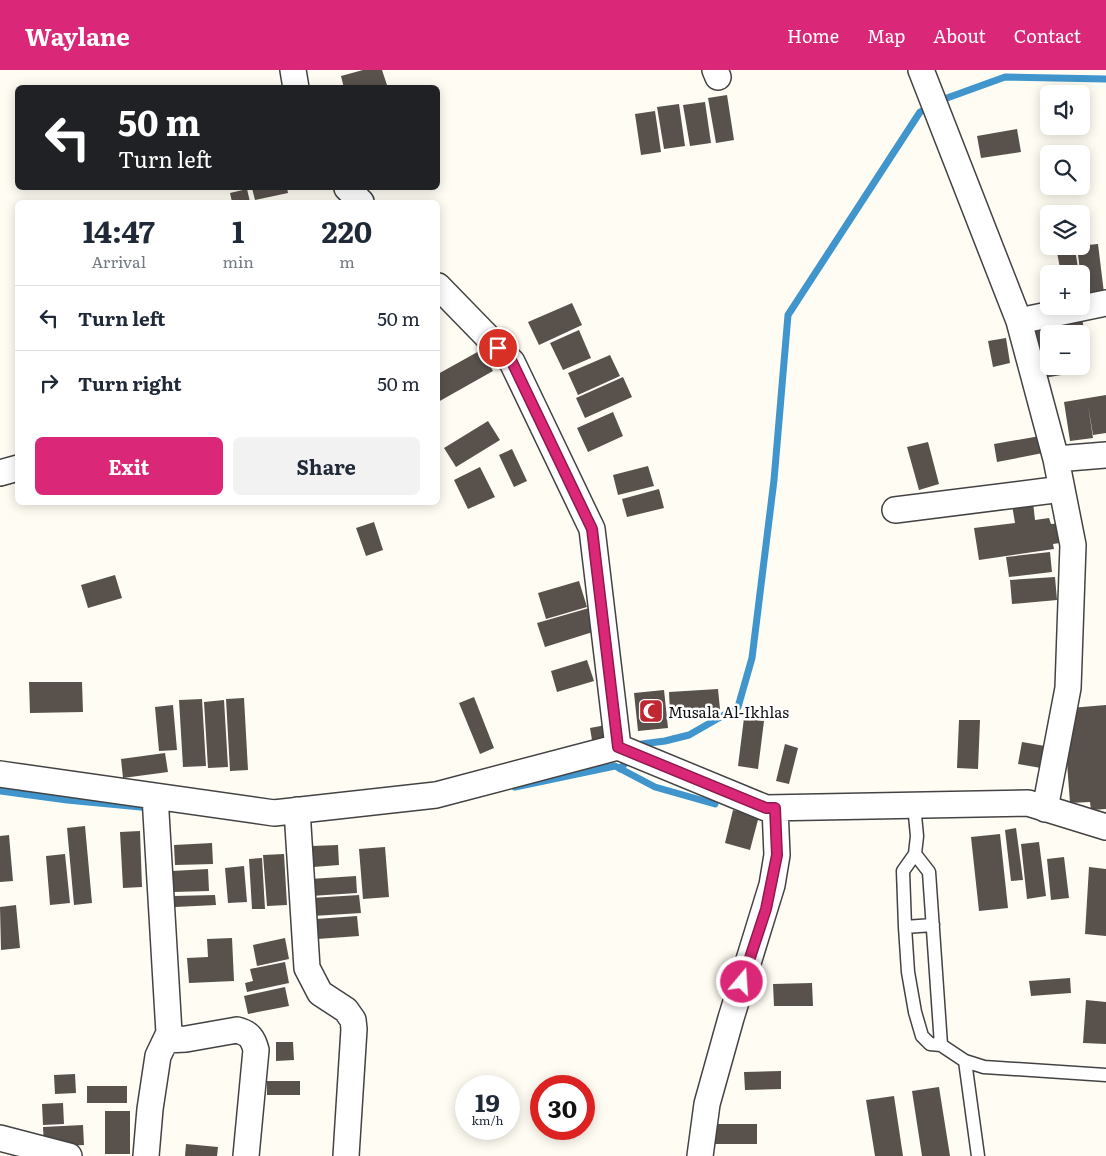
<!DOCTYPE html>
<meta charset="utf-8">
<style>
body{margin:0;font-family:Literata,serif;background:#f2f2f3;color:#1f2937;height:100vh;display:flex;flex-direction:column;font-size:19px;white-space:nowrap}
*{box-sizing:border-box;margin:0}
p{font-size:16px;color:#747a83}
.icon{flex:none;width:28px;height:28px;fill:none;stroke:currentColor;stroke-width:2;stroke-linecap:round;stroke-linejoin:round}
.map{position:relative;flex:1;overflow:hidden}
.drawer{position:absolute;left:15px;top:130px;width:425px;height:305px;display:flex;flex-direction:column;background:#fff;border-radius:8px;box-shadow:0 2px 12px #0003}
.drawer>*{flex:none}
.hud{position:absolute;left:15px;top:15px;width:425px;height:105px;border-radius:8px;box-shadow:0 2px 12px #0003;background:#202124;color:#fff;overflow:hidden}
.buttons{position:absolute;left:1040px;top:15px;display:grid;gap:10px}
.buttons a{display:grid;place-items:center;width:50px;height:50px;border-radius:8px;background:#fff;box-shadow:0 2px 12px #0003;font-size:25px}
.speed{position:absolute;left:455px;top:1005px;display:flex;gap:10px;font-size:25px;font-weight:700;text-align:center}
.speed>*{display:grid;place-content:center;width:65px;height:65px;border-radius:50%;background:#fff;box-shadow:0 2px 12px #0003;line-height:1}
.speed small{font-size:12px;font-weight:400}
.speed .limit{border:8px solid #d22;background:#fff;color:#111}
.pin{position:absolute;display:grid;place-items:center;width:42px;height:42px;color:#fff;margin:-21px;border:2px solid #fff;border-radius:50%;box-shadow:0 1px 5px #0007}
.me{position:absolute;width:55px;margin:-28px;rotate:18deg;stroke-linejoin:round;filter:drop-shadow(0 0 4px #0008)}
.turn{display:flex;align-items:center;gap:18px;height:105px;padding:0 20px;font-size:22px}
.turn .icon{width:65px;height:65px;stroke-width:2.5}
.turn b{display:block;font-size:35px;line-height:42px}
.eta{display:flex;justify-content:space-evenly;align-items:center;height:85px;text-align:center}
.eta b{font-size:30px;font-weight:700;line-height:35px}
.cta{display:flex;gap:10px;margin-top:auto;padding:10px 20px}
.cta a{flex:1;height:58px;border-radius:8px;background:#db2777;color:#fff;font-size:20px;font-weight:700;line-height:58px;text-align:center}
.cta a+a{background:#f2f2f3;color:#1f2937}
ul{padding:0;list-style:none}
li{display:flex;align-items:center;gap:15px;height:65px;padding:0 20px;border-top:1px solid #e0e1e3}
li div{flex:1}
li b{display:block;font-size:19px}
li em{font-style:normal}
header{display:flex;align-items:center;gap:30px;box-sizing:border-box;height:70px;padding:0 25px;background:#db2777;color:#fff}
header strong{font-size:24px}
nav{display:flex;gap:28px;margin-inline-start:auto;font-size:18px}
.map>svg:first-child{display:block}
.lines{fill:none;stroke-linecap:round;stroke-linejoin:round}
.stream{stroke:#4096cc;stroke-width:7}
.building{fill:#58514c}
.service-casing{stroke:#434343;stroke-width:15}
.minor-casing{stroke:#434343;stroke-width:28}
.service{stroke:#fff;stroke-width:12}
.minor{stroke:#fff;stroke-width:25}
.route-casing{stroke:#8e194d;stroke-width:12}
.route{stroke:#db2777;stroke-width:9}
.labels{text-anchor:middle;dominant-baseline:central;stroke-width:5;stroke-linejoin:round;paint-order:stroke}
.poi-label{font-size:15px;fill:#101010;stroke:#fff;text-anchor:start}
</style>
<header>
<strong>Waylane</strong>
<nav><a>Home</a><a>Map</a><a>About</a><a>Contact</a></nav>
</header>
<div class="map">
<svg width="1106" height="1086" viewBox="0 0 1106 1086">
<rect width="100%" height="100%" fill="#fffcf3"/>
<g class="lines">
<path class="stream" d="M638,678L642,674L665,671L689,665L738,637L752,588L774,410L788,245L920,42L947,28L1005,7L1106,9
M620,699L631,687
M515,717L615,696L655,717L715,734
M0,721L67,730L151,738"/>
</g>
<path class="building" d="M363,0H382L388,18H344L341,6Z
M727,25L734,70L716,73L708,28Z
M705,32L711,73L690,76L683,35Z
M679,34L685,76L664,79L657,37Z
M655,41L661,82L641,85L635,44Z
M1017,59L1021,82L981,88L977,66Z
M252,118H287L288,123L255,130Z
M247,119L250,132H232L230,123Z
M1098,174L1104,223L1083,226L1077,176Z
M1075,179L1079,204H1061L1057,182Z
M572,233L582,255L539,275L528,252Z
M1057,247L1060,264H1049V296H1066L1067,304L1044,308L1033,251Z
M1082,248L1089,288L1081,289V264H1065L1063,251Z
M579,260L591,288L563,300L550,273Z
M1006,268L1010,293L993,297L988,271Z
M481,280L493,301L438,332V304Z
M610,285L620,306L578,325L568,303Z
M623,307L632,327L585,348L576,328Z
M1106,325V363L1093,365L1088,335L1093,368L1070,371L1064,332Z
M613,342L623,366L588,382L577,358Z
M488,351L500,370L456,397L444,378Z
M1040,366L1043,383L997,392L994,374Z
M928,372L939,414L919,420L907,377Z
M512,379L527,411L514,417L499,385Z
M648,396L654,416L618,425L613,405Z
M480,397L495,427L468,439L454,410Z
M659,419L664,438L627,447L622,429Z
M1033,432L1035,450L1049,448L1051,454L1065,453L1067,472L1053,474L1054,479L979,490L974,458L1015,453L1012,435Z
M374,452L383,480L366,486L356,458Z
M1050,482L1052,502L1009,507L1006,487Z
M115,505L122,528L88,538L81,515Z
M1055,507L1057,530L1012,534L1010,510Z
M579,511L587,537L546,549L538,523Z
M589,538L596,561L545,577L537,553Z
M587,590L594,611L557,622L551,601Z
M29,612H82L83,642L30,643Z
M718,619L720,639L670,642L669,622Z
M664,620L668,658L638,661L634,623Z
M474,627L494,678L480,684L459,633Z
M244,628L248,700L230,701L226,629Z
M202,629L206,696L183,697L179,630Z
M224,630L228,697L208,698L204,632Z
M173,635L177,680L159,681L155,637Z
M1106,635V739L1091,740L1090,732L1070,733L1065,666L1072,665L1070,638Z
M744,648L764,651L758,699L738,696Z
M959,650H980L978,699L957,698Z
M606,655L609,673L593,676L590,658Z
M1022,672L1045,676L1041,698L1018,694Z
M785,674L798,678L789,714L776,711Z
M165,683L168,702L123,708L121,689Z
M733,740L759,746L750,780L725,773Z
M85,756L92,833L74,835L67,758Z
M1016,758L1023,810L1011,811L1005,760Z
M140,761L142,817L123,818L120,762Z
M1000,764L1008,838L979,841L971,767Z
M9,765L13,811L0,812V766Z
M1039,772L1046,826L1027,829L1021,774Z
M212,773L213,794L175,795L174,775Z
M338,775L339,795L313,797L312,776Z
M385,777L389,827L363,829L359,779Z
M65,784L70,833L50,835L46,786Z
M284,784L287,835L267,836L263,785Z
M1064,787L1069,828L1051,830L1047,789Z
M262,788L265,839H252L249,789Z
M244,796L247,832L228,833L225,798Z
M1089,797L1106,799V866L1085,864Z
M208,799L209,821L173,822L172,801Z
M356,806L357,823L311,826L310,809Z
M215,825L216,835L175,837L174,826Z
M359,825L361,843L313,846L311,828Z
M16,835L20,878L1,880L0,837Z
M357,846L359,866L317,869L316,849Z
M232,868L234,911L189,913L187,888L208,887L207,869Z
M285,868L289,889L257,896L253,875Z
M285,892L289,913L247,922L245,913L253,911L250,899Z
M1070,908L1071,923L1031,926L1029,911Z
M812,913L813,936H774L773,914Z
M285,917L289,936L248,944L244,926Z
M1086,930L1106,932V974L1083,973Z
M276,972H293L294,990L276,991Z
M781,1001V1019L745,1020L744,1002Z
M75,1004L76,1023L55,1024L54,1005Z
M267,1011H300V1025H267Z
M87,1016H127V1033H87Z
M939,1017L950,1086H922L912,1021Z
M894,1026L903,1086H875L866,1030Z
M63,1033L64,1054L43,1055L42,1034Z
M105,1041H130V1084H105Z
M714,1054H757V1074H714Z
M83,1055L84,1075L44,1077L43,1057Z
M186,1074L218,1077L217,1086H185Z"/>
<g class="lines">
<defs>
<path id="service" d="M914,735L917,766L915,784L903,801L905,857L908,902L915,942L922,966L930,974L941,975L965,991L984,997L1106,1005
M915,784L929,802L941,975
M905,857L933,855
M965,991L978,1086"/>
<path id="minor" d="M293,0L296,18
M715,0L718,7
M921,0L1019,251L1056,389L1073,475L1068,618L1045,739
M347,118L361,132
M438,216L512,292L592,459L618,677
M1019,251L1106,233
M1056,389L1106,385
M0,403L18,398
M895,440L1062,419
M0,704L274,743L436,725L618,677L766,738L1028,733L1106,757
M297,740L307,898L320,923L346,940L353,950L354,959L346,1086
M166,970L186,969L237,960C249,963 253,968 256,980L246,1086
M0,1068L69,1086
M146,1086L150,1039L158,986L169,963L155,726
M700,1086L707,1034L731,948L772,815L777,785L775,738"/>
</defs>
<use href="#service" class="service-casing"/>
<use href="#minor" class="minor-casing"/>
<use href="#service" class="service"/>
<use href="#minor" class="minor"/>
</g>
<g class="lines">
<defs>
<path id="route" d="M498,278L512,292L592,459L618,677L766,738H775L777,785L766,839L742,912"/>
</defs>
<use href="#route" class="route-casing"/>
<use href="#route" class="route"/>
</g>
<defs>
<symbol id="mosque-square" viewBox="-11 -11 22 22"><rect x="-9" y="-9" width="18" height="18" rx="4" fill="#bf2832" stroke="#fff"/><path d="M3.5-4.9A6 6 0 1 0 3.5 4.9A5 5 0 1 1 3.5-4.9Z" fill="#fff"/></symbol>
</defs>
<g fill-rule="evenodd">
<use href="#mosque-square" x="637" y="627" width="28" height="28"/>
</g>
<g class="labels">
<g class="poi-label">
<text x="668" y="641">Musala Al-Ikhlas</text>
</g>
</g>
</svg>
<div class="buttons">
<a><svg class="icon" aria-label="sound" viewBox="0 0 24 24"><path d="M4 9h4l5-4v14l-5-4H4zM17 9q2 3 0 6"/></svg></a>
<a><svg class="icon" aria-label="search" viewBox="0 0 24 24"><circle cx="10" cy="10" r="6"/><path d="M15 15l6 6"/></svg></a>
<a><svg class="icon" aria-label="layers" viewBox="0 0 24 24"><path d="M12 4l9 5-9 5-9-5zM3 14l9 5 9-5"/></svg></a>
<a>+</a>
<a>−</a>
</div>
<div class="speed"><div>19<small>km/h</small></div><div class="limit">30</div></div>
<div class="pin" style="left:498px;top:278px;background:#d93025"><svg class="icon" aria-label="arrive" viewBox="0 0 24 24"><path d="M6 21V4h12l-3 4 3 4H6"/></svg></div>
<svg class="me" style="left:742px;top:912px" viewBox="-20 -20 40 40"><circle r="17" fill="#db2777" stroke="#fff" stroke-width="3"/><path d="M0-11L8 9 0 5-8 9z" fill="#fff"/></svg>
<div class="hud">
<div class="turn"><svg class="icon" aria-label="left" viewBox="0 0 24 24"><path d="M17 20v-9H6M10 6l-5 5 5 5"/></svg><div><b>50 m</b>Turn left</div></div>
</div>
<section class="drawer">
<div class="eta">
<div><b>14:47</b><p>Arrival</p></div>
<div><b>1</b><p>min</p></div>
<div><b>220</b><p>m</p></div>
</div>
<ul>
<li><svg class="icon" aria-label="left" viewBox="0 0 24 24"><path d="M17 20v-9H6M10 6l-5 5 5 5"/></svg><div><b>Turn left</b></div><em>50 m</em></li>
<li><svg class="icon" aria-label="right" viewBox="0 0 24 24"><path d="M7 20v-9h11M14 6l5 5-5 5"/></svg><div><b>Turn right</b></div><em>50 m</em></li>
</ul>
<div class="cta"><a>Exit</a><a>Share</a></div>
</section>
</div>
